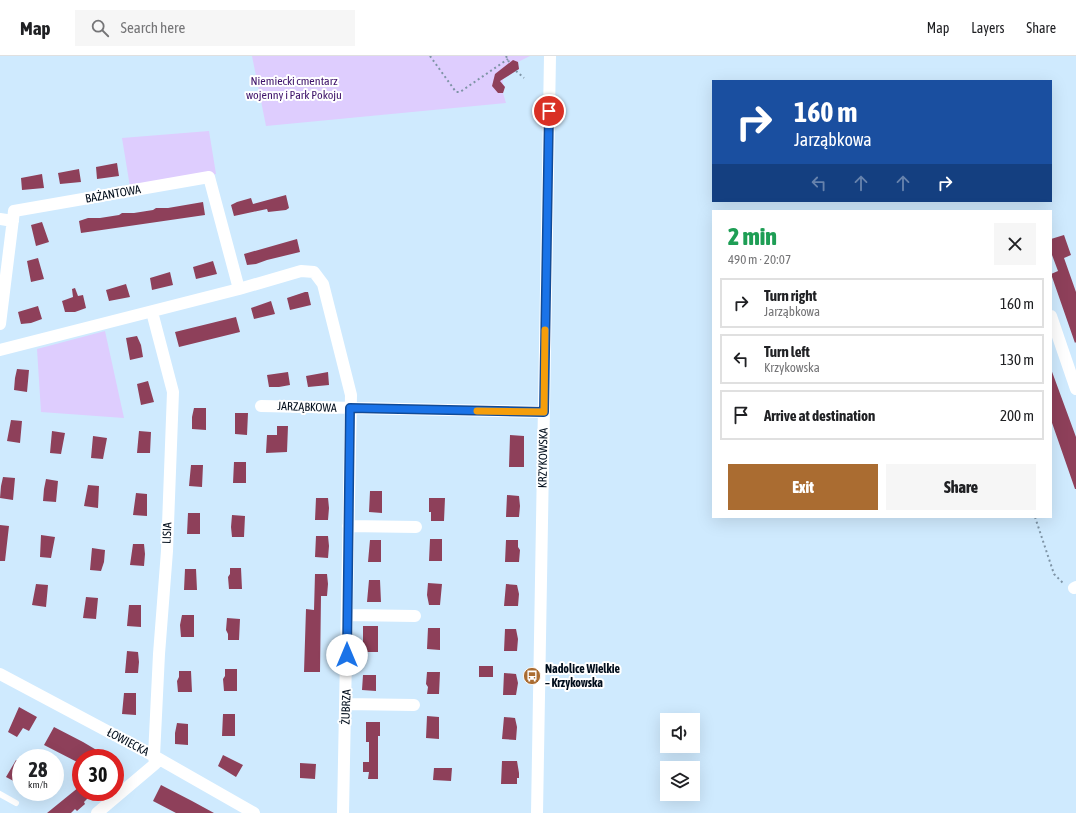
<!DOCTYPE html>
<meta charset="utf-8">
<style>
body{margin:0;font-family:"Asap Condensed",sans-serif;background:#f6f6f6;color:#202124;height:100vh;display:flex;flex-direction:column;font-size:15px;white-space:nowrap}
*{box-sizing:border-box;margin:0}
p{font-size:13px;color:#757577}
.icon{flex:none;width:22px;height:22px;fill:none;stroke:currentColor;stroke-width:2;stroke-linecap:round;stroke-linejoin:round}
.map{position:relative;flex:1;overflow:hidden}
.side{position:absolute;left:712px;top:154px;width:340px;height:308px;display:flex;flex-direction:column;background:#fff;border-radius:0px;box-shadow:0 4px 16px #0002}
.side>*{flex:none}
.banner{position:absolute;left:712px;top:24px;width:340px;height:122px;border-radius:0px;box-shadow:0 4px 16px #0002;background:#1a4fa0;color:#fff;overflow:hidden}
.tools{position:absolute;left:660px;top:657px;display:grid;gap:8px}
.tools a{display:grid;place-items:center;width:40px;height:40px;border-radius:0px;background:#fff;box-shadow:0 4px 16px #0002;font-size:20px}
.speed{position:absolute;left:12px;top:693px;display:flex;gap:8px;font-size:20px;font-weight:700;text-align:center}
.speed>*{display:grid;place-content:center;width:52px;height:52px;border-radius:50%;background:#fff;box-shadow:0 4px 16px #0002;line-height:1}
.speed small{font-size:10px;font-weight:400}
.speed .limit{border:6px solid #d22;background:#fff;color:#111}
.pin{position:absolute;display:grid;place-items:center;width:34px;height:34px;color:#fff;margin:-17px;border:2px solid #fff;border-radius:50%;box-shadow:0 1px 4px #0007}
.me{position:absolute;width:44px;margin:-22px;rotate:0deg;stroke-linejoin:round;filter:drop-shadow(0 0 3px #0008)}
.turn{display:flex;align-items:center;gap:14px;height:84px;padding:0 16px;font-size:18px}
.turn .icon{width:52px;height:52px;stroke-width:2.5}
.turn b{display:block;font-size:28px;line-height:34px}
.lanes{display:flex;align-items:center;height:38px;padding:0 16px;background:#0003;justify-content:center;gap:20px;direction:ltr}
.lanes .off{opacity:.35}
.round{display:grid;place-items:center;flex:none;width:42px;height:42px;border-radius:0px;background:#f6f6f6}
.head{display:flex;align-items:center;justify-content:space-between;height:68px;padding:0 16px}
h1{font-size:24px;font-weight:800;line-height:30px;color:#1e9e55}
.action{display:flex;gap:8px;margin-top:auto;padding:8px 16px}
.action a{flex:1;height:46px;border-radius:0px;background:#aa6c31;color:#fff;font-size:16px;font-weight:800;line-height:46px;text-align:center}
.action a+a{background:#f6f6f6;color:#202124}
ul{padding:0;list-style:none}
li{display:flex;align-items:center;gap:12px;height:50px;margin:0 8px 6px;padding:0 8px;border:2px solid #e0e0e0;border-radius:0px}
li div{flex:1}
li b{display:block;font-size:15px}
li em{font-style:normal}
header{display:flex;align-items:center;gap:24px;box-sizing:border-box;height:56px;padding:0 20px;background:#fff;border-bottom:1px solid #e0e0e0}
header strong{font-size:19px}
nav{display:flex;gap:22px;margin-inline-start:auto;font-size:14px}
.search{width:280px;height:36px;background:#f6f6f6;display:flex;align-items:center;gap:10px;box-sizing:border-box;padding:0 14px;border-radius:0px;color:#757577;font-size:15px}
.map>svg:first-child{display:block}
.green{fill:#decdfe}
.building{fill:#8e405a}
.lines{fill:none;stroke-linecap:round;stroke-linejoin:round}
.path{stroke:#7e94a6;stroke-width:2;stroke-dasharray:2 3;stroke-linecap:butt}
.lane{stroke:#fff;stroke-width:6}
.street{stroke:#fff;stroke-width:12}
.route-casing{stroke:#114b97;stroke-width:10}
.route{stroke:#1a73e8;stroke-width:7}
.slow{stroke:#f59e0b;stroke-width:7}
.labels{text-anchor:middle;dominant-baseline:central;stroke-width:4;stroke-linejoin:round;paint-order:stroke}
.park-label{font-size:12px;fill:#3e136a;stroke:#fff}
.street-label{font-size:12px;fill:#000d1b;stroke:#fff}
.poi-label{font-size:12px;font-weight:bold;fill:#000d1b;stroke:#fff;text-anchor:start}
</style>
<header>
<strong>Map</strong>
<div class="search"><svg class="icon" aria-label="search" viewBox="0 0 24 24"><circle cx="10" cy="10" r="6"/><path d="M15 15l6 6"/></svg>Search here</div>
<nav><a>Map</a><a>Layers</a><a>Share</a></nav>
</header>
<div class="map">
<svg width="1076" height="757" viewBox="0 0 1076 757">
<rect width="100%" height="100%" fill="#cfeafe"/>
<path class="green" d="M252,0H530L518,6L519,13L503,23V28L505,31L503,37L506,47L266,70Z
M209,75L216,118L130,131L122,82Z
M105,275L124,362L41,356L37,293Z"/>
<path class="building" d="M513,4L518,6L519,13L500,25L505,31L503,37H498L492,30L495,18Z
M117,107L119,120L97,123L96,111Z
M79,113L81,126L60,128L58,117Z
M42,118L44,132L22,134L21,122Z
M286,139L289,152L286,154L268,156L267,153L234,160L231,149L237,146L251,142L253,148Z
M203,146L205,159L81,177L79,165L88,162H100L119,159L122,157H134L153,154L156,152H168Z
M42,166L49,186L36,190L31,169Z
M1064,179L1071,199L1064,202L1076,236V286L1075,287L1051,218L1058,215L1052,199L1051,183Z
M297,183L300,196L267,204L256,208L247,209L244,198Z
M38,202L44,223L31,226L27,205Z
M213,205L217,218L196,223L193,211Z
M170,216L173,229L152,234L150,222Z
M126,228L130,241L109,245L106,234Z
M75,232L78,240L83,239L86,252L75,256H65L62,245L73,241L72,233Z
M305,236H308L311,249L290,254L287,242Z
M271,245L275,258L254,263L251,252Z
M38,250L42,263L31,267L21,268L18,256Z
M236,261L240,276L179,291L175,276Z
M137,280L141,289L143,301L130,304L126,282Z
M17,313L29,314L27,336L14,334L15,322Z
M1051,313L1076,381V433H1075L1051,364Z
M288,316L290,329L279,331H269L267,319Z
M328,316L329,329L308,331L306,320Z
M148,325L154,346L141,349L137,328Z
M194,352H206V374L192,373V361Z
M235,357H248L247,379L235,378Z
M11,364L22,365L20,387L7,385Z
M277,370H288L287,396L266,397L267,379H277Z
M52,375L65,377L61,398L50,397Z
M139,375L151,376L150,397H137Z
M510,379L524,380V411H509Z
M93,380L107,382L103,403L91,402Z
M234,406H246V427H233Z
M191,409H203L202,431L189,430Z
M3,421L15,422L13,444L0,442L1,430Z
M46,423L58,425L56,446L43,445L44,433Z
M88,429L99,430L98,452L84,450Z
M370,435H382V457L369,456Z
M136,437L147,438V460L133,459Z
M507,439L519,440L520,450L519,461H506Z
M316,442H328L329,452L328,464H315Z
M429,442H445L444,465H431V456H429Z
M188,457H200V478H187Z
M232,459L245,460L244,481H232L231,471Z
M0,469L9,470L5,505H0Z
M41,479L55,481L51,502L40,501Z
M316,480H328L329,490L328,502L315,501Z
M430,483H442V505H429Z
M370,484H381V506H368Z
M506,484H518V491L520,494L519,506H505Z
M133,488H144L145,498L144,510L130,509Z
M92,492L105,494L104,506L101,515L90,514Z
M230,512H241L242,533H229L228,521L230,518Z
M185,513H196L197,534H184Z
M315,518H327L328,528L327,540H321L320,616H304L306,553L314,554Z
M369,524H380L381,546H367Z
M428,527L442,528L440,549H429L427,539Z
M36,528L48,529L46,551L32,549Z
M506,528L517,529L519,538L518,550H504Z
M86,541L98,542L96,563L83,562Z
M129,549H141V571L127,570Z
M182,559H194V581H181L180,569Z
M227,562L240,563L239,584H228V578L226,574Z
M363,570H378V596H363Z
M428,572H440V594L427,593Z
M505,573H516L518,583L517,595H504Z
M127,595L138,596L139,606L138,617H125Z
M479,610H493V621H479Z
M225,613H237V635H224L223,623L225,620Z
M179,615H191L192,636H178L177,625L179,621Z
M427,616H440L439,638H427L428,631L426,628Z
M504,617L516,618L518,627L516,639H503Z
M363,619H376V635L362,634Z
M124,637H136V659L122,658Z
M19,651L37,661L29,675L23,672L17,681L8,676Z
M223,658H235V680H222Z
M427,660L439,661V683L426,682Z
M504,661L515,662L517,671L516,684L502,683Z
M366,666H380V680H378V723H368L369,716H363V706H369V686H366Z
M177,667L188,668V689L175,688V677Z
M54,671L83,686L110,702H81V708L44,689Z
M223,699L243,709L236,721L218,710Z
M16,704L21,707V729L6,721Z
M502,705H517L519,717V722H517V728H501Z
M300,707L316,708L315,723L300,722Z
M434,712H452L451,725L433,724Z
M161,729L192,745L214,757H176L153,745Z
M79,731L81,736H83L88,742L84,746L85,748L77,755L75,753L71,757H47Z"/>
<g class="lines">
<path class="path" d="M430,0L456,36H460L508,3
M506,0L509,6
M516,15L524,22
M1035,461L1054,518L1064,528"/>
<path class="lane" d="M0,738L16,747"/>
<path class="street" d="M0,163L13,165
M1051,260L1076,333
M0,268L14,155L209,121L239,233
M0,294L239,233L301,215L314,216L323,228L351,339L343,757
M261,350L544,356
M348,470L416,471
M1074,532L1076,531
M347,559L415,560
M0,618L154,700L254,757
M345,648L414,649
M97,757L155,708L154,700L159,598L167,495L173,336L152,256
M537,757L550,0"/>
</g>
<g class="lines">
<defs>
<path id="route" d="M347,599L350,352L544,356L549,55"/>
</defs>
<use href="#route" class="route-casing"/>
<use href="#route" class="route"/>
<path class="slow" d="M477,355L544,356L545,274"/>
</g>
<defs>
<symbol id="bus-disc" viewBox="-11 -11 22 22"><circle r="9.5" fill="#aa6c31" stroke="#fff"/><path d="M-5-6H5V4H4V6H2V4H-2V6H-4V4H-5ZM-3.5-4V0h7V-4ZM-3.5 1.2v1.5H-2V1.2ZM2 1.2v1.5H3.5V1.2Z" fill="#fff"/></symbol>
</defs>
<g fill-rule="evenodd">
<use href="#bus-disc" x="522" y="610" width="20" height="20"/>
</g>
<g class="labels">
<g class="park-label">
<text x="294" y="25">Niemiecki cmentarz<tspan x="294" dy="14">wojenny i Park Pokoju</tspan></text>
</g>
<g class="street-label">
<text transform="translate(113 138) rotate(-10)">BAŻANTOWA</text>
<text transform="translate(307 351) rotate(2)">JARZĄBKOWA</text>
<text transform="translate(543 402) rotate(-89)">KRZYKOWSKA</text>
<text transform="translate(167 477) rotate(-88)">LISIA</text>
<text transform="translate(346 651) rotate(-88)">ŻUBRZA</text>
<text transform="translate(128 686) rotate(28)">ŁOWIECKA</text>
</g>
<g class="poi-label">
<text x="545" y="613">Nadolice Wielkie<tspan x="545" dy="14">– Krzykowska</tspan></text>
</g>
</g>
</svg>
<div class="tools">
<a><svg class="icon" aria-label="sound" viewBox="0 0 24 24"><path d="M4 9h4l5-4v14l-5-4H4zM17 9q2 3 0 6"/></svg></a>
<a><svg class="icon" aria-label="layers" viewBox="0 0 24 24"><path d="M12 4l9 5-9 5-9-5zM3 14l9 5 9-5"/></svg></a>
</div>
<div class="speed"><div>28<small>km/h</small></div><div class="limit">30</div></div>
<div class="pin" style="left:549px;top:55px;background:#d93025"><svg class="icon" aria-label="arrive" viewBox="0 0 24 24"><path d="M6 21V4h12l-3 4 3 4H6"/></svg></div>
<svg class="me" style="left:347px;top:599px" viewBox="-20 -20 40 40"><circle r="19" fill="#fff"/><path d="M0-13L10 11 0 6-10 11z" fill="#1a73e8"/></svg>
<div class="banner">
<div class="turn"><svg class="icon" aria-label="right" viewBox="0 0 24 24"><path d="M7 20v-9h11M14 6l5 5-5 5"/></svg><div><b>160 m</b>Jarząbkowa</div></div>
<div class="lanes"><svg class="icon off" aria-label="left" viewBox="0 0 24 24"><path d="M17 20v-9H6M10 6l-5 5 5 5"/></svg><svg class="icon off" aria-label="ahead" viewBox="0 0 24 24"><path d="M12 20V5M6 11l6-6 6 6"/></svg><svg class="icon off" aria-label="ahead" viewBox="0 0 24 24"><path d="M12 20V5M6 11l6-6 6 6"/></svg><svg class="icon" aria-label="right" viewBox="0 0 24 24"><path d="M7 20v-9h11M14 6l5 5-5 5"/></svg></div>
</div>
<section class="side">
<div class="head"><div><h1>2 min</h1><p>490 m · 20:07</p></div><a class="round"><svg class="icon" aria-label="close" viewBox="0 0 24 24"><path d="M6 6l12 12M18 6L6 18"/></svg></a></div>
<ul>
<li><svg class="icon" aria-label="right" viewBox="0 0 24 24"><path d="M7 20v-9h11M14 6l5 5-5 5"/></svg><div><b>Turn right</b><p>Jarząbkowa</p></div><em>160 m</em></li>
<li><svg class="icon" aria-label="left" viewBox="0 0 24 24"><path d="M17 20v-9H6M10 6l-5 5 5 5"/></svg><div><b>Turn left</b><p>Krzykowska</p></div><em>130 m</em></li>
<li><svg class="icon" aria-label="arrive" viewBox="0 0 24 24"><path d="M6 21V4h12l-3 4 3 4H6"/></svg><div><b>Arrive at destination</b></div><em>200 m</em></li>
</ul>
<div class="action"><a>Exit</a><a>Share</a></div>
</section>
</div>
